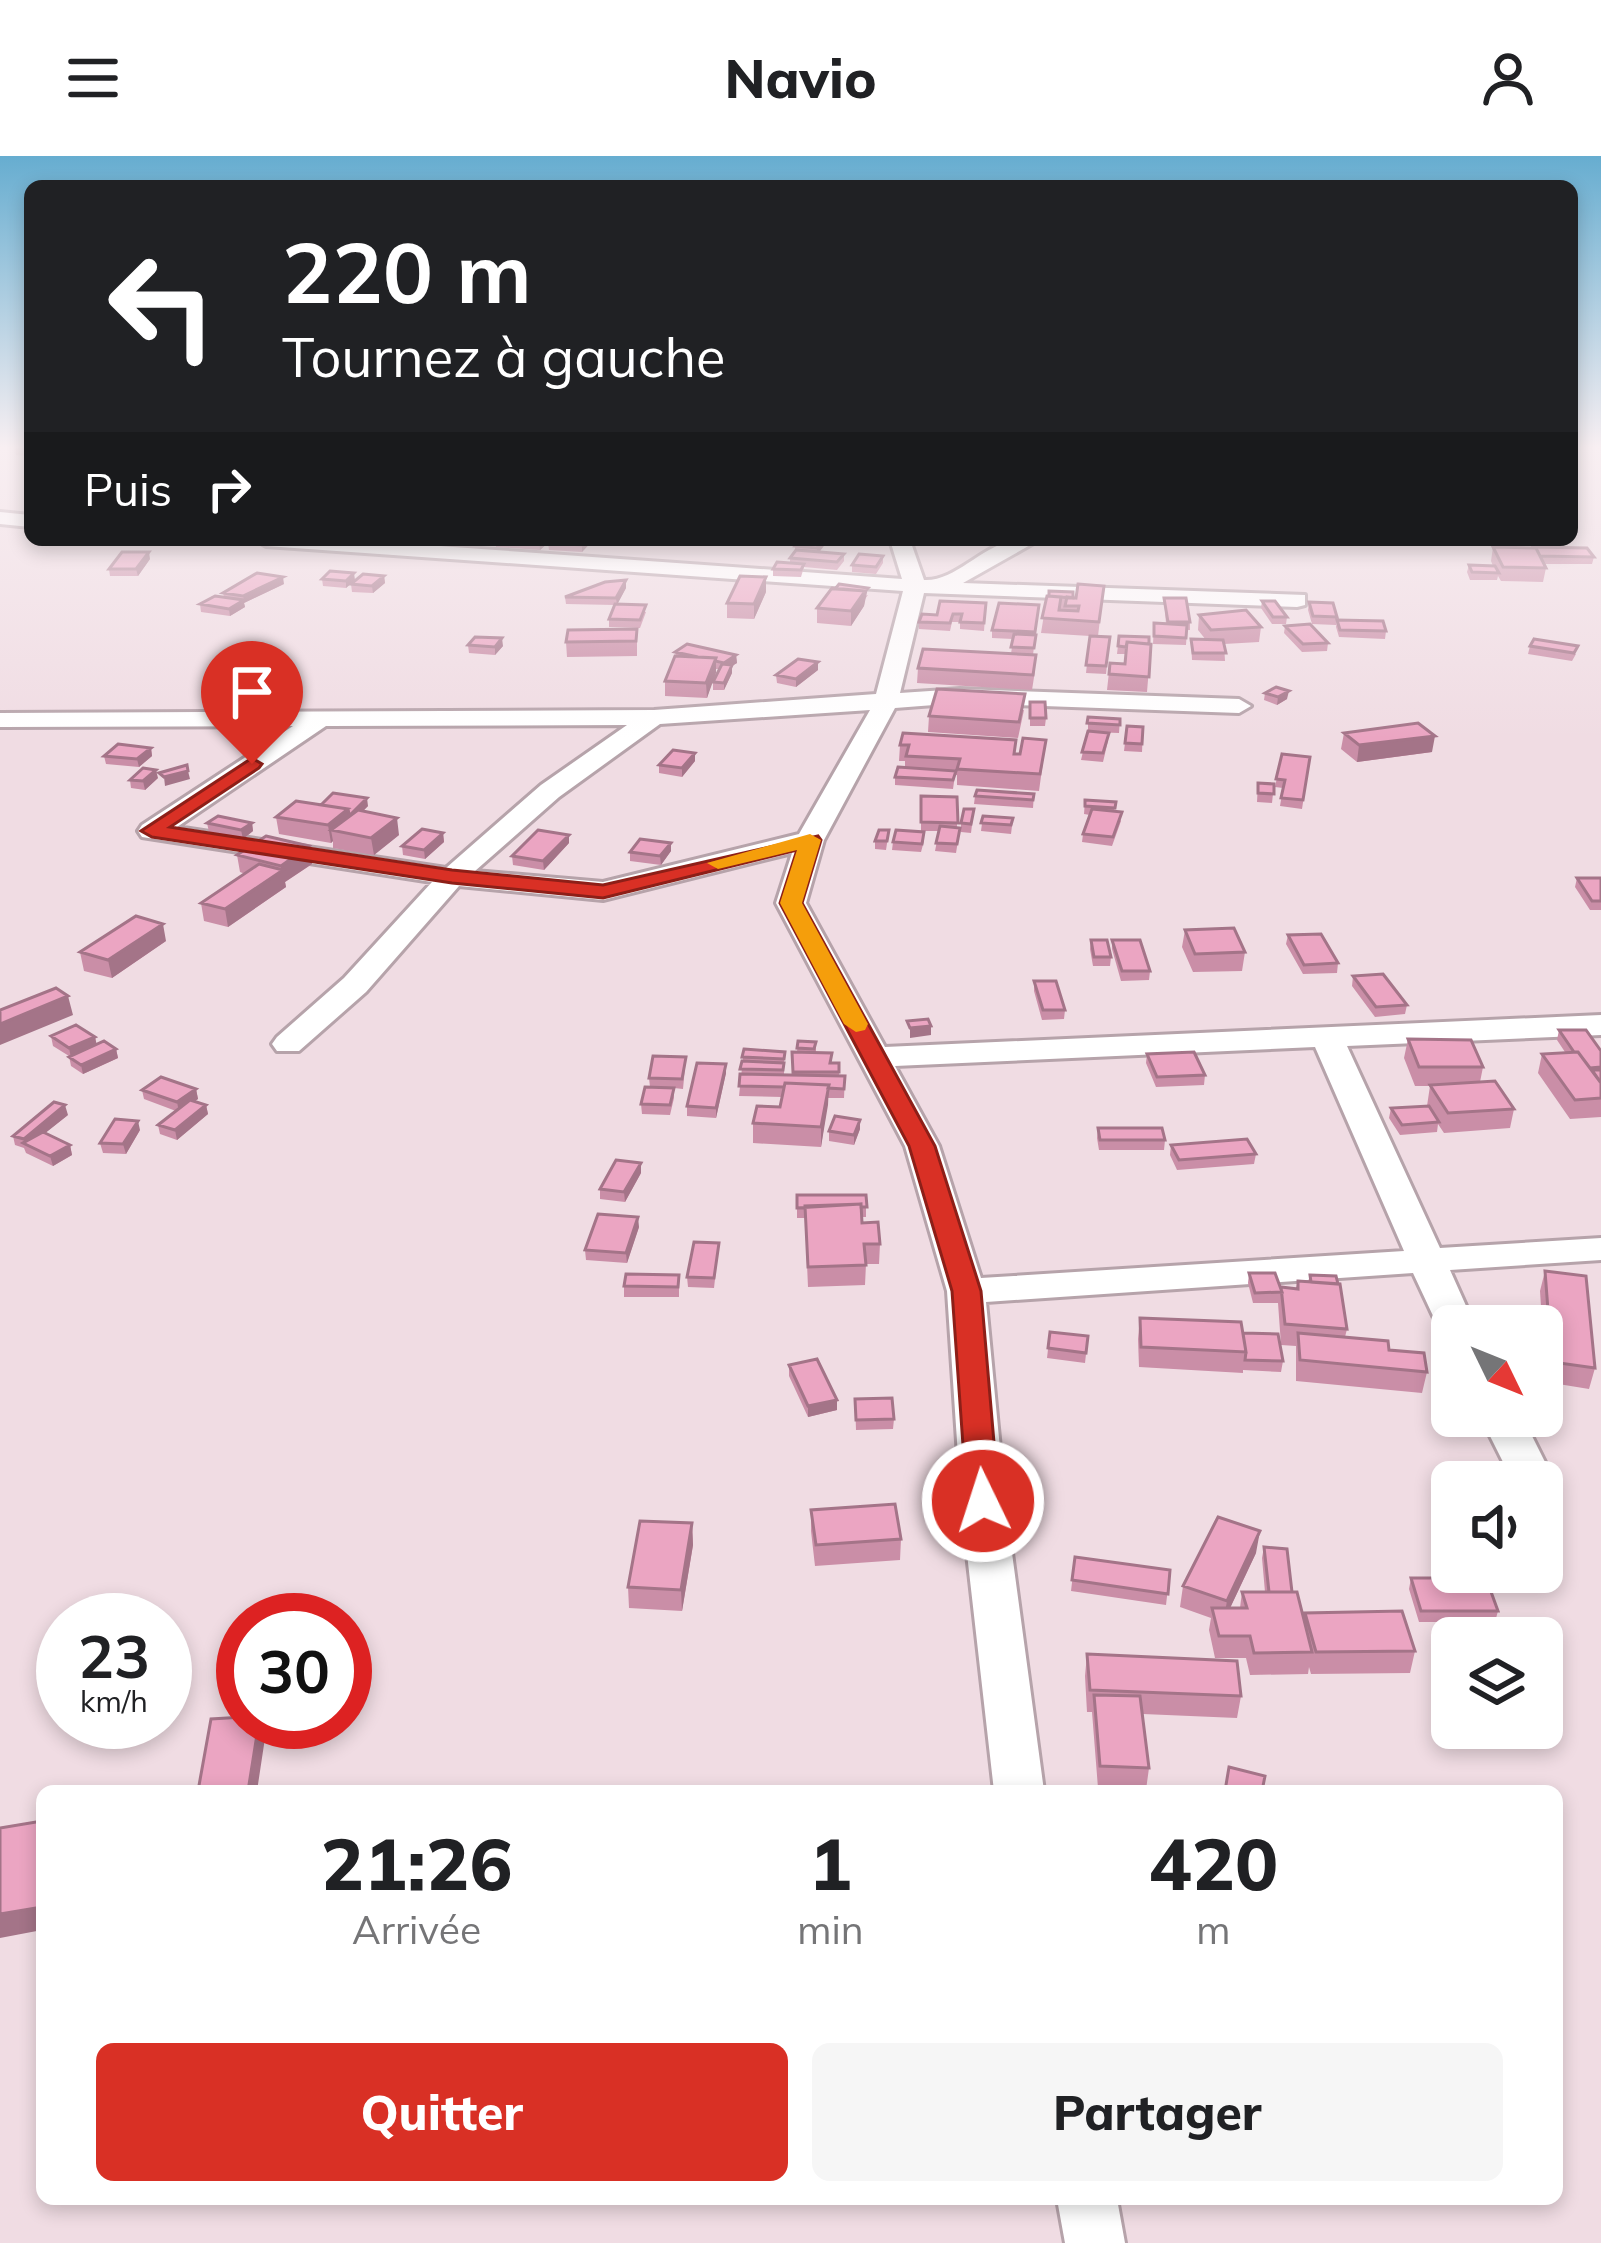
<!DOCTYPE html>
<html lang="fr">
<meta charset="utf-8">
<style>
body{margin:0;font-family:Mulish,sans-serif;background:#f6f6f6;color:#202124;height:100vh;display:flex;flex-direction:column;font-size:45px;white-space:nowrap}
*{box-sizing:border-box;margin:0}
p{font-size:39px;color:#757577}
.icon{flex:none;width:66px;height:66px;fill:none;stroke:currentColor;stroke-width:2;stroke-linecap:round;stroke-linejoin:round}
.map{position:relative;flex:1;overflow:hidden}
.sheet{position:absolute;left:36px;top:1629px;width:1527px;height:420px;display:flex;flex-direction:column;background:#fff;border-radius:18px;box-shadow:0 6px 18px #0003}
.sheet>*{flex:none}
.guide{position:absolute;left:24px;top:24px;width:1554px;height:366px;border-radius:18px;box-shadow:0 6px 18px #0003;background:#202124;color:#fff;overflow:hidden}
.needle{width:78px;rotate:133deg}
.tools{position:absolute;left:1431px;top:1149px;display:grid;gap:24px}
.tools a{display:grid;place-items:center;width:132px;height:132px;border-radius:18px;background:#fff;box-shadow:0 6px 18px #0003;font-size:60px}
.speed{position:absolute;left:36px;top:1437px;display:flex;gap:24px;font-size:60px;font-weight:700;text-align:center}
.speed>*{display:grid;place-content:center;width:156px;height:156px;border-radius:50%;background:#fff;box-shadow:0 6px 18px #0003;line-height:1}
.speed small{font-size:30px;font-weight:400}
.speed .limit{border:18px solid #d22;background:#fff;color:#111}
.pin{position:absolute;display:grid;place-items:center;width:102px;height:102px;color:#fff;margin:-123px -51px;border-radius:50% 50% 50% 0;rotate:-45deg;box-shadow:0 0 12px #0007}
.pin .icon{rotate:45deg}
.me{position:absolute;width:132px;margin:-66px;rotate:356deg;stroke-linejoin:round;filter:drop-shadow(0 0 9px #0008)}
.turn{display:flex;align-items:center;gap:42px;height:252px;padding:0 60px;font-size:54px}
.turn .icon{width:156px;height:156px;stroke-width:2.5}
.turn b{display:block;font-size:84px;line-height:102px}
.then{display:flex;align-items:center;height:114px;padding:0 60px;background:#0003;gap:24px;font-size:45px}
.eta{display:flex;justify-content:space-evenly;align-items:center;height:204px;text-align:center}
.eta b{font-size:72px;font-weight:800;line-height:84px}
.primary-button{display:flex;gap:24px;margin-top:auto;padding:24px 60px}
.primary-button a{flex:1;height:138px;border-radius:18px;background:#d93025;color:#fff;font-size:48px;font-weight:800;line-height:138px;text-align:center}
.primary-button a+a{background:#f6f6f6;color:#202124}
header{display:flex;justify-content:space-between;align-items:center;height:156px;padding:0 60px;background:#fff;font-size:54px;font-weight:800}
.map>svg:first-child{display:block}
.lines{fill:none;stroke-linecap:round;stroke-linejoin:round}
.minor-casing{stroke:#b6a3aa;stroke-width:6}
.minor{fill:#fff;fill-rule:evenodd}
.wall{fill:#ca8ea7}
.shaded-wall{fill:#a47488}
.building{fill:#eba5c2;stroke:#a47488;stroke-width:3}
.route{fill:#d93025;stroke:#8d1f18;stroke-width:3}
.slow{fill:#f59e0b}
</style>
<header><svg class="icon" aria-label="menu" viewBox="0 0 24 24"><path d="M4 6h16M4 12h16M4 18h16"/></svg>Navio<svg class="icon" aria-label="person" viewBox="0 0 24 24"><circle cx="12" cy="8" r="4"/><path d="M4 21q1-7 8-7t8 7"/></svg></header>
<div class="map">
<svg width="1601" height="2087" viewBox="0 0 1601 2087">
<rect width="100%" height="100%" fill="#f0dce3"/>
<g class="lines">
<defs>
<path id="minor" d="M0,356L30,359V371L0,368Z
M256,384H354L902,423L890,384H910L924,424C953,426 981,392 1010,385C1019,383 1030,384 1039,384L963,427L1305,439V449L1297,451L924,437L900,537L960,533L1239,543L1251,550L1239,557L960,547L895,552L824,684L806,747L885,891L1601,859V879L1347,890L1440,1092L1601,1082V1104L1450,1114L1475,1170H1452V1181L1442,1179L1413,1117L986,1146L1005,1345L1044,1635H994L961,1345L947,1135L905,990L776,747L792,697L603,744L459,730L366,836L299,895H277L272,888L277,881L344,822L432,726L142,681L138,675L142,669L293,570L0,571V557L654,554L876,538L903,435L266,390ZM870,554L799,678L603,726L475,715L559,641L660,568ZM627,569L541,629L446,712L177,671L326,570ZM1315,891L1404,1095L981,1122L939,990L895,910Z
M1480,1260H1522L1555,1326L1549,1336L1542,1339V1326H1513Z
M1057,2043H1117L1125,2087H1065Z"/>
</defs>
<use href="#minor" class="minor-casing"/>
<use href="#minor" class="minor"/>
</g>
<path class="wall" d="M30,290V300L16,299L15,292Z
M495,384H593L582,396L549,394L548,387L540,394L496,391Z
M800,384H827L819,396L844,398V405L837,414L804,411L801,421L773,420V413L790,407V402L795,396V390Z
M1493,391L1594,401L1592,408H1544L1546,412L1543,426L1501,425L1498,420L1497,424H1470L1467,416L1469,409L1493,410L1491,405Z
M883,400V407L876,418L852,416V409Z
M150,403L138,420H110L109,413Z
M384,420L385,427L373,437L352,436L351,428Z
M322,423L355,424L346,432L323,430Z
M626,424V432L617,448L646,456L640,472L609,471V463L615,449L566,448L565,441Z
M284,428L244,447L245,451L230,460L201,456L200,448L224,441L223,437Z
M1104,430L1098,480L1110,481L1106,518L1086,517L1090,480L1041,477L1047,440L1076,442Z
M766,436L754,463L727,462V447Z
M868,439L865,443L864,450L851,470L817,467V452Z
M1164,442L1190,466V474H1187L1186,489L1153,488L1154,467L1166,468Z
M1262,445L1287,461L1286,468H1272L1261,452Z
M1309,446L1337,461L1336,469L1312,468L1308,454Z
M986,447L984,475L960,473V466H952L950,475L919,473V466L937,459Z
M1039,449L1033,499L1035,515L1032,534L917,527L918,512L1011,498L1013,483L992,482V474Z
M1199,459L1261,471L1259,486L1224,488L1225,505L1192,504L1191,483L1206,484L1198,474Z
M1337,464L1386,475L1385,483L1339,481L1336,471Z
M1285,470L1328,487L1327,495L1302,496L1284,477Z
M637,473V500L567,501L566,486Z
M1119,480L1151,488L1147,536L1107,534L1110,507L1125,508L1126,498H1117Z
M468,489L503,490L495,499L469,497Z
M1530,490L1576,498L1572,505L1528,498Z
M675,496L736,499L737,507L732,510V517L724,534H713V526L719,513H716L707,542L665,540V525L676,500Z
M818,514L796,531L777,527L776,519Z
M1265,537L1287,543L1277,549L1264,544Z
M1030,546L1046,562L1045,570H1030Z
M1024,554L1018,582L928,576L929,560Z
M1088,561L1120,563L1119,577L1093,576L1108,585L1103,606L1081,604L1088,575Z
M1127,570L1143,571L1142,596L1124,595Z
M1344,577L1432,596L1357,606L1341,593Z
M1046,584L1039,635L957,629V619H955L953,633L895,629V621L905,611V605H899L900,589L1020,598Z
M151,592L152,600L139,611L106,608L104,600Z
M1282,598L1310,601L1302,653L1280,650L1283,632L1275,631Z
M695,605L682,621L659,617V609Z
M158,622L145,634L131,632L130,624Z
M1258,627L1274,628L1272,647L1257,646Z
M1034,638L1033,652L974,648L975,640Z
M921,640L957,641V671L960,672L956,697L935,695L939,675H921Z
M1085,644L1116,646L1114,655L1121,665L1112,690L1082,686L1083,678L1090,659L1084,658Z
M321,649L368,650L363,655L399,679L374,699L333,692V685L331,687L279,678L276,661Z
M974,653L971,677L961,676V667Z
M983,660L1013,662L1011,678L981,675Z
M207,667H252L253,675L243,683L209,676Z
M889,674L886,694L875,693V685Z
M443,677L444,686L425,703L403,699L402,690Z
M924,685L921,696L892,694L893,686Z
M569,687L544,714L513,709L512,700Z
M309,690L312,708L285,726L286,731L228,771L204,765L201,747L245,718L240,716L237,699Z
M671,695L661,709L630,705V696Z
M1577,722H1601V754H1590L1575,731Z
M1185,774L1245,796L1242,815L1193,816L1182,791Z
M1288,779L1338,807L1337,817L1303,818L1286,788Z
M1091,784L1111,801L1110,810H1093L1090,793Z
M1112,784L1150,815L1149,824L1121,825L1112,793Z
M166,785L112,822L84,815L80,796Z
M1353,820L1407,849L1405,858L1375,861L1352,830Z
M1034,825L1065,854L1064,863L1042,864L1034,835Z
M1559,874L1601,895V961L1570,963L1538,917L1542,898L1565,896L1557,884Z
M51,880L95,881L96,888L116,893L118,902L83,918L71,910L69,900L53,890Z
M1408,883L1483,911L1480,926L1514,953L1510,972L1444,977L1438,968L1437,976L1400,979L1389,962L1391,952L1427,950L1430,930H1415L1404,902Z
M798,885L816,886V897L831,907H839V920H845L844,942H828L821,991L753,987V967L780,951L782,941L739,940L744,893L784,903V919H793L792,896H797Z
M1147,898L1205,919L1204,929L1156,931L1146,907Z
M686,901L683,933L674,932V942L670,959L642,958L641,948L650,931L649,922Z
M726,908V917L716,962L687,960V950Z
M196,933L198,943L194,945L206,949L208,958L177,984L160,978L158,969L176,955L144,943L142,934Z
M68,959L45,977L70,989L72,999L53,1010L26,997L24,992L15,989L13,980Z
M860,964V973L854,989L829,985V975Z
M1098,972L1165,984L1164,994H1099L1097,982Z
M140,974L126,998L103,997L100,987Z
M1171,989L1256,998L1254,1008L1177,1014L1170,999Z
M641,1017L625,1046L600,1043V1033Z
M797,1039H866V1061H862V1067L880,1088L879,1108H866L865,1129L808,1131L805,1062H797Z
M639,1071L627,1107L586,1104L585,1094Z
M719,1087L714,1132L688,1131L687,1121Z
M1545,1115L1595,1212L1589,1233L1546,1226L1540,1135Z
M1249,1117L1281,1131L1296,1132L1298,1125L1308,1126L1310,1119L1347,1173L1345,1181L1389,1194L1427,1216L1422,1237L1296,1225V1190L1281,1189L1278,1147H1253L1248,1127Z
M679,1119V1141H624V1130Z
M1140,1162L1243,1177L1283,1205L1281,1216L1243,1214V1217L1139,1211L1138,1183Z
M1050,1176L1088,1180L1085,1207L1047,1202Z
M789,1209L837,1244V1254L808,1261L789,1220Z
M855,1243L894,1263L893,1273L856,1274Z
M811,1354L901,1383L900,1404L815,1410L811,1375Z
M692,1367L693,1389L682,1455L629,1452L628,1431Z
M1264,1391L1292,1436L1304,1464L1305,1457L1415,1495L1410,1517L1311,1518L1309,1511L1308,1518L1250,1519L1246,1502H1215L1209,1474L1211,1462L1180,1451L1183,1430L1256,1397L1230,1452H1240L1242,1436H1265L1262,1402Z
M1075,1401L1170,1414L1166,1449L1071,1435Z
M1411,1422L1498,1455L1495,1466H1419L1409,1433Z
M1087,1498L1241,1540L1237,1562L1143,1558L1149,1612L1146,1634L1098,1632L1092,1556H1087L1085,1520Z"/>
<path class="shaded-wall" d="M539,384H551L540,394Z
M586,384H593L582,396V389Z
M823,384H827V386L817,399V392Z
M149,396L150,403L138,420L136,413Z
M354,417L355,424L346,432V425Z
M384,420L385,427L373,437L372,430Z
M283,421L284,428L244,447L245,451L230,460L229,453L244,444L243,440Z
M766,421V436L754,463V448Z
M626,424V432L617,449L616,442Z
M868,432L864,450L851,470V455Z
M502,482L503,490L495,499V491Z
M736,499L737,507L732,510V517L724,534V507Z
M716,502V517L707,542L706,527Z
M818,506V514L796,531V523Z
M1289,535L1287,543L1277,549L1278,541Z
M1435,580L1432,596L1357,606L1359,589Z
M151,592L152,600L139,611L137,603Z
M695,597V605L682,621V612Z
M156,614L158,622L145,634L143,625Z
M188,615L190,623L165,630L164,621Z
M367,642L368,650L352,666L351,658Z
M348,653L350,670L331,674L333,685L331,687L328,669Z
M397,662L399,679L374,699L371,682Z
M252,667L253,675L243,683L241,674Z
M443,677L444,686L425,703L424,694Z
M569,679V687L544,714L543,705Z
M671,687V695L661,709L660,700Z
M309,690L312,708L285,726L286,731L228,771L225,753L281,715V710Z
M163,768L166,785L112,822L108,804Z
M68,840L73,859L0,889V868Z
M931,870V879L910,882V872Z
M95,881L97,890L71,902L69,892Z
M116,893L118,902L83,918L81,909Z
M726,908V917L716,962V952Z
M829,929L828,949L821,991V971Z
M196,933L198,943L179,956L177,946Z
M65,949L68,959L29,990L25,988L24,983Z
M206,949L208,958L177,984L175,974Z
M860,964V973L854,989V979Z
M138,965L140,974L126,998L123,988Z
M70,989L72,999L53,1010L50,1000Z
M641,1007V1017L625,1046L624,1036Z
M638,1061L639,1071L627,1107L626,1097Z
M837,1244V1254L808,1261V1250Z
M692,1367L693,1389L682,1455L681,1434Z
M1260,1375L1256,1397L1223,1467L1227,1445Z
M259,1566H261L265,1582L257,1635H248Z
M42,1751V1774L0,1782V1758Z"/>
<path class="building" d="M551,384H586L582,389L548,387Z
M800,384H823L817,392L795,390Z
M1493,391L1536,392L1546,412L1503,411Z
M1531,391L1587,392L1594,401L1540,400L1536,392Z
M796,394L844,398L837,406L790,402Z
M122,396H149L136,413H109Z
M859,398L883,400L876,411L852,409Z
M777,406L804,408L801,414L773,413Z
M1469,409L1495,410L1499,417L1472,416Z
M330,415L354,417L346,425L322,423Z
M257,417L283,421L243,440L223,437Z
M363,418L384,420L372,430L351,428Z
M740,420L766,421L754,448L727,447Z
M626,424L616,442L565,441L605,426Z
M839,428L868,432L865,435L835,433Z
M1078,428L1104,430L1099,466L1042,462L1047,440L1061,441L1059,454L1078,455L1079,450H1065L1067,441L1076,442Z
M832,432L865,435L851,455L817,452Z
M1049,435L1073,436V442L1049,440Z
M215,440L244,444L229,453L200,448Z
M1164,442H1186L1190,466H1168Z
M940,445L986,447L984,467L960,466L962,458H953L950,467L919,466L922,458L937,459Z
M1262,445H1275L1287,461H1273Z
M1309,446L1333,447L1337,461L1313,460Z
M999,447L1039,449L1035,476L992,474Z
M615,448L646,449L640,464L609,463Z
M1246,454L1261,471L1211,474L1199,459Z
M1337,464L1383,465L1386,475L1340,474Z
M1154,467L1187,469L1186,482L1154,480Z
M1310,468L1328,487L1303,488L1285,470Z
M637,473L636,485L566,486L568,474Z
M1014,478L1036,479L1034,492L1011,491Z
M1090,480L1110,481L1106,510L1086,509Z
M1119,480L1149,481V488L1127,486L1126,491L1118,490Z
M475,481L502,482L495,491L468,489Z
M1191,483L1223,484L1226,497H1193Z
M1534,483L1578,490L1574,497L1530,490Z
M1127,486L1151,488L1149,521L1109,518L1110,507L1125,508Z
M687,488L736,499L724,507L715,505L716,502L698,501L675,496Z
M923,493L1036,499L1033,519L918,512Z
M675,500L716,502L706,527L665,525Z
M798,503L818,506L796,523L776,519Z
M722,508L732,509L724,527L713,526Z
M1276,531L1289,535L1278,541L1265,537Z
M937,533L1025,538L1019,566L929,560Z
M1030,546H1045L1046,562H1030Z
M1088,561L1120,563V569L1087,567Z
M1418,567L1435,580L1359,589L1344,577Z
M1127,570L1143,571L1142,588L1125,587Z
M1088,575L1109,577L1103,597L1082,596Z
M903,577L1016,584L1014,598H1020L1023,582L1046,584L1040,618L957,613L960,603L906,600L909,589H900Z
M118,588L151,592L137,603L104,600Z
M673,594L695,597L682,612L659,609Z
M1282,598L1310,601L1303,644L1281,642L1285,624L1276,623Z
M187,609L188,615L164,621L159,617Z
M898,611L956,615L953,624L895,621Z
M143,612L156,614L143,625L130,624Z
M1258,627L1274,628V638L1258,637Z
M977,634L1034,638L1033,644L975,640Z
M333,637L367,642L351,658H349L348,653L321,649Z
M921,640L957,641L958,667L921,666Z
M1085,644L1116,646L1115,652L1085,650Z
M296,645L348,653L328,669L276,661Z
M964,653H974L971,668L961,667Z
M1092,653L1122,656L1113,681L1083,678Z
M358,654L397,662L371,682L331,674Z
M218,660L252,667L241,674L207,667Z
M983,660L1013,662L1011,669L981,667Z
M940,670L960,672L957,688L936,687Z
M422,673L443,677L424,694L402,690Z
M538,674L569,679L543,705L512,700Z
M879,674H889L887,685H875Z
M896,674L924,676L922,688L893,686Z
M266,680L309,690L281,710L237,699Z
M640,683L671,687L660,700L630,696Z
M259,708L283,714L225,753L201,747Z
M1577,722H1601V745H1592Z
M136,760L163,768L108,804L80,796Z
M1234,772L1245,796L1195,798L1185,774Z
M1321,778L1338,807L1304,809L1288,779Z
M1091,784H1107L1111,801H1094Z
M1112,784H1140L1150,815H1122Z
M1383,818L1407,849L1376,851L1353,820Z
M1034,825H1056L1065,854H1043Z
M56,832L68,840L0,868V854Z
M928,863L931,870L910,872L907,865Z
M76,869L95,881L69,892L51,880Z
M1559,874H1586L1601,895V911L1590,912L1578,896H1574Z
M1408,883L1471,884L1483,911H1419Z
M104,885L116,893L81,909L69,901Z
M798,885L816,886L814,893L797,892Z
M744,893L785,896L784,903L742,901Z
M792,896L832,897L830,907H839V916H793Z
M1194,896L1205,919L1157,921L1147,898Z
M1578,896L1601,927V942L1575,944L1542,898Z
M653,900L686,901L682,923L649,922Z
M742,905L784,907L783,914L740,913Z
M697,907L726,908L716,952L687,950Z
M1592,914H1601V927Z
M740,918L845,920L844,933L828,932L829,929L785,927L784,931L739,930Z
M161,921L196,933L177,946L142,934Z
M1495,925L1514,953L1448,957L1430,929Z
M785,927L829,929L821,971L753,967L757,950L780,951Z
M645,931L674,932L670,949L641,948Z
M190,944L206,949L175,974L158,969Z
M54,946L65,949L24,983L13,980Z
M1429,950L1439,966L1402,969L1391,952Z
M835,960L860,964L854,979L829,975Z
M115,963L138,965L123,988L100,987Z
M1098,972H1162L1165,984H1100Z
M43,976L70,989L50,1000L23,987Z
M1247,983L1256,998L1179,1004L1171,989Z
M616,1004L641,1007L624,1036L600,1033Z
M797,1039H866L867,1051H861V1048L797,1052Z
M861,1048L862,1067L878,1066L880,1088H864L866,1109L808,1111L805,1050Z
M598,1058L638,1061L626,1097L585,1094Z
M694,1086L719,1087L714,1122L687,1121Z
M1545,1115L1586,1120L1595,1212L1552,1206Z
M1249,1117H1275L1282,1136L1255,1137Z
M626,1118L679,1119L678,1131L624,1130Z
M1310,1119L1336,1120L1338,1128L1311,1126Z
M1298,1125L1340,1128L1347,1173L1285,1168L1281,1131L1298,1133Z
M1140,1162L1241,1166L1246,1196L1141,1191Z
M1050,1176L1088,1180L1086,1197L1048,1192Z
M1243,1177L1278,1178L1283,1205L1245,1204L1246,1196Z
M1298,1177L1388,1185L1389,1194L1424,1197L1427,1216L1300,1204Z
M817,1203L837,1244L808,1250L789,1209Z
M892,1242L894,1263L856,1264L855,1243Z
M895,1348L901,1383L816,1389L811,1354Z
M1218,1361L1260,1375L1227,1445L1183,1430Z
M640,1365L692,1367L681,1434L628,1431Z
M1264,1391L1287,1393L1292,1436H1269Z
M1075,1401L1170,1414L1168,1438L1072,1424Z
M1411,1422H1486L1498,1455H1421Z
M1242,1436H1297L1312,1496L1254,1497L1250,1480H1219L1212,1452H1247Z
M1402,1455L1415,1495L1316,1496L1305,1457Z
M1087,1498L1237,1505L1241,1540L1090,1534Z
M1094,1539L1140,1540L1149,1612L1100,1610Z
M243,1561V1566H259L248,1635H198L211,1563Z
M1229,1611L1265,1620L1262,1635H1225Z
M42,1665V1751L0,1758V1672Z"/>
<linearGradient id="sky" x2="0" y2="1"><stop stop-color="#66add0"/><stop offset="0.5" stop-color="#f8eff2"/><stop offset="1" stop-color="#f8eff2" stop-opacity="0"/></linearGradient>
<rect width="1601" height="582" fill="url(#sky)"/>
<path class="route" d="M252,602L262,608L259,612L170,671L452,714L603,729L818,680L821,684L802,747L935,990L981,1135L999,1345L995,1353H972L967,1345L952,1135L909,990L780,747L797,694L603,742L452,727L152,681L141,675Z"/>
<path class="slow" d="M810,678L821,684L802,747L868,868L865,874L856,876L844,868L780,747L797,694L718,713L707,707Z"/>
</svg>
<div class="tools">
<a><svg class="needle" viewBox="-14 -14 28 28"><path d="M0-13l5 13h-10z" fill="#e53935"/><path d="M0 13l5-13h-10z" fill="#757577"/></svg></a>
<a><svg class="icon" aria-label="sound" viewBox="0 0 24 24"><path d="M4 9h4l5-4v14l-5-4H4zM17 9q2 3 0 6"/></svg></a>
<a><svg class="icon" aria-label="layers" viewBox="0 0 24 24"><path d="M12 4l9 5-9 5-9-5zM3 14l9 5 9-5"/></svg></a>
</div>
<div class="speed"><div>23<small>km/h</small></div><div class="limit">30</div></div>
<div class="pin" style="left:252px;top:608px;background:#d93025"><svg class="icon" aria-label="arrive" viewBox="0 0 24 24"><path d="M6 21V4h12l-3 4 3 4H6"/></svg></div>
<svg class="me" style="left:983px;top:1345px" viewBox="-20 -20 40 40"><circle r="17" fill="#d93025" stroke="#fff" stroke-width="3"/><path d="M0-11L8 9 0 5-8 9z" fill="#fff"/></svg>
<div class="guide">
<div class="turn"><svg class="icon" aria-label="left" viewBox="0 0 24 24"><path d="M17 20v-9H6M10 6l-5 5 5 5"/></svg><div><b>220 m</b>Tournez à gauche</div></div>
<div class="then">Puis<svg class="icon" aria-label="right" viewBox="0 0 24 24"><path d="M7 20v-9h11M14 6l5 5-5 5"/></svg></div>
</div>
<section class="sheet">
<div class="eta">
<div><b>21:26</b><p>Arrivée</p></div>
<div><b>1</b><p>min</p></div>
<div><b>420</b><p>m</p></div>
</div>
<div class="primary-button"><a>Quitter</a><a>Partager</a></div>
</section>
</div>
